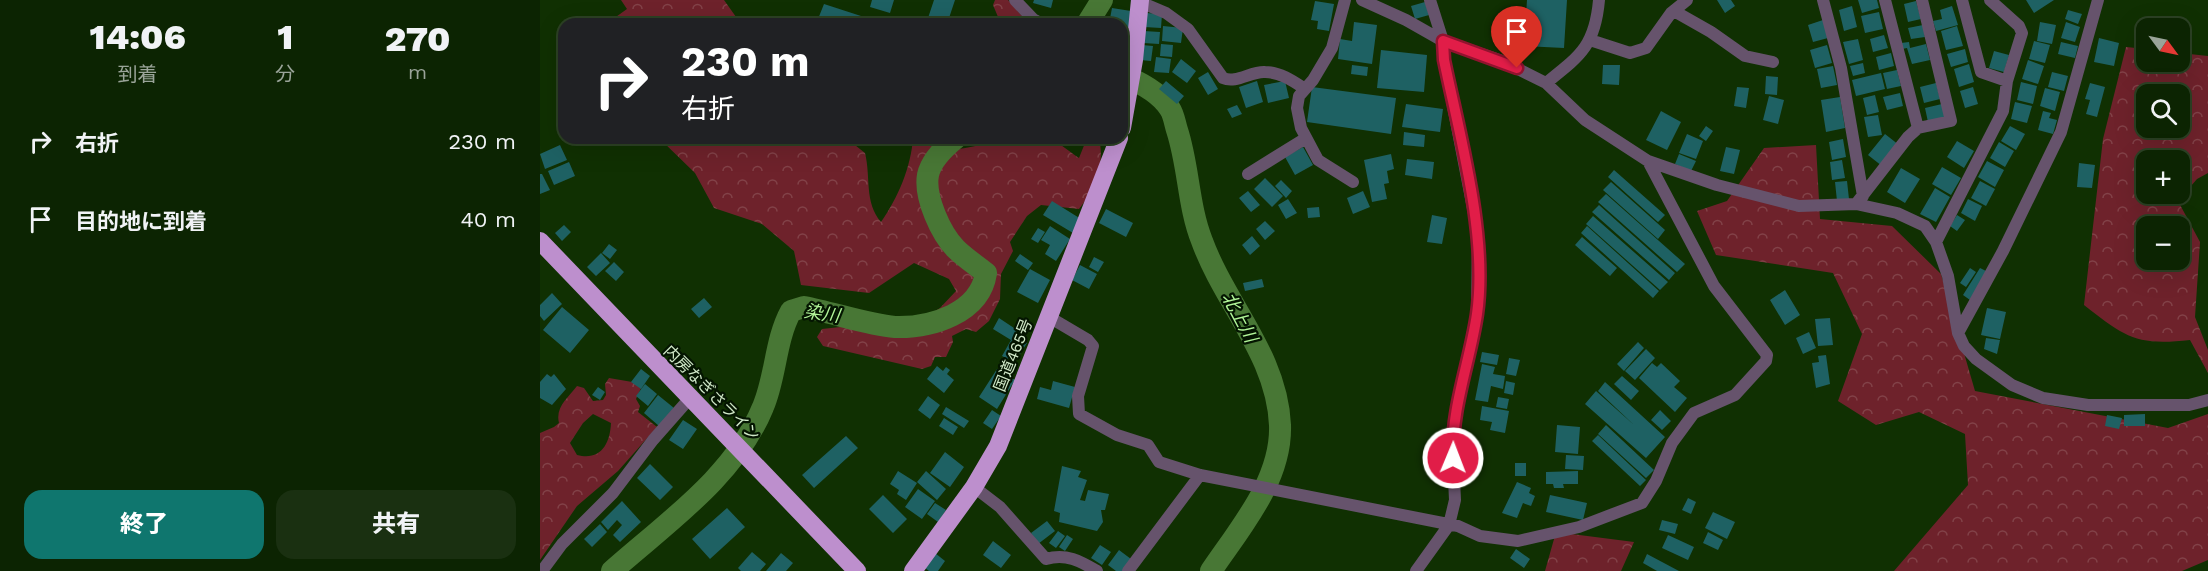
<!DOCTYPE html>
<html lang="ja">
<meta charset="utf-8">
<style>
body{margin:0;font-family:"Work Sans","Noto Sans JP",sans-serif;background:#1a3011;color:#f1f3f6;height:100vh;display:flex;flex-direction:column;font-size:22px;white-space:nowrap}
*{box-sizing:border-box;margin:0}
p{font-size:20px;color:#9aa499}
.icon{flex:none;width:33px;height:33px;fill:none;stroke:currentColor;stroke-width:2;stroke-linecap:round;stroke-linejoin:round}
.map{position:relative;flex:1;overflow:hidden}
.drawer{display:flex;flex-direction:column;background:#0c2402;width:540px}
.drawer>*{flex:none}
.hud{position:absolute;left:18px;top:18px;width:570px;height:126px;border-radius:18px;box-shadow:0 6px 24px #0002,0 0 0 2px #2c4124;background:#202124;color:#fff;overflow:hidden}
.needle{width:39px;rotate:123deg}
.controls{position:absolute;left:1596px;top:18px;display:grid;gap:12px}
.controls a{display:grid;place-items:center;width:54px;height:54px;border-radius:12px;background:#0c2402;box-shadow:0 6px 24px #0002,0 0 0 2px #2c4124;font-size:30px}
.pin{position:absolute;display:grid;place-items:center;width:51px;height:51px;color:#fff;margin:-62px -26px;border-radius:50% 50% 50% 0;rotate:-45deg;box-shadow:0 0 6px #0007}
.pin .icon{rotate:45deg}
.me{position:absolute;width:66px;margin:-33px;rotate:1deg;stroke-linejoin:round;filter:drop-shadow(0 0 4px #0008)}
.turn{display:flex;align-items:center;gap:21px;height:126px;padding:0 24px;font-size:27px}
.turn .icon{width:78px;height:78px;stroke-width:2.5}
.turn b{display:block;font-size:42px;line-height:51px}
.eta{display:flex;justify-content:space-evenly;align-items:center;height:102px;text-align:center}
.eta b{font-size:36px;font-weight:800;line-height:42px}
.action{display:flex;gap:12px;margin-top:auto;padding:12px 24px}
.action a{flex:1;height:69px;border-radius:18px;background:#0f766e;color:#fff;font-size:24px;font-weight:800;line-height:69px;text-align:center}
.action a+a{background:#1a3011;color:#f1f3f6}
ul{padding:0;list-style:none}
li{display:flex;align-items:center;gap:18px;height:78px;padding:0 24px}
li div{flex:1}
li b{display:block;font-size:22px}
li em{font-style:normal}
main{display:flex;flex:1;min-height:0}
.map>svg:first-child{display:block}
.forest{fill:url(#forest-crowns);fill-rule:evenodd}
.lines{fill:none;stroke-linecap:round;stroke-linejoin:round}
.river{stroke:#487735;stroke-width:22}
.building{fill:#1e6163}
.street{stroke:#66536c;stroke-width:12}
.highway{stroke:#bd8fcd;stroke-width:18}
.route-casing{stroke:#92132f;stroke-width:15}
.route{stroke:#e11d48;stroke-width:10}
.labels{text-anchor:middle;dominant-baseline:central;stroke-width:4.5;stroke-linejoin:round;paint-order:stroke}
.street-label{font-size:16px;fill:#d0e8c8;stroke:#041501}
.water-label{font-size:18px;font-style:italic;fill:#b2f699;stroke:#041501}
</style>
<main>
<section class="drawer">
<div class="eta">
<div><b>14:06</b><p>到着</p></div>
<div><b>1</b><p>分</p></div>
<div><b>270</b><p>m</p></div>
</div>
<ul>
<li><svg class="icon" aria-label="right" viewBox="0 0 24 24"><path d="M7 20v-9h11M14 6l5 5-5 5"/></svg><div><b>右折</b></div><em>230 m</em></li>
<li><svg class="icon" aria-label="arrive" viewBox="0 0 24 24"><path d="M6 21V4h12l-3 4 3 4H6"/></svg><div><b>目的地に到着</b></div><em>40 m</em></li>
</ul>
<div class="action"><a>終了</a><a>共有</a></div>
</section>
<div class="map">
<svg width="1668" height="571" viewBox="0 0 1668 571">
<defs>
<pattern id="forest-crowns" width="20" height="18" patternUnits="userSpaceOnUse" patternTransform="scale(1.5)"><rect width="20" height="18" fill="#6e222b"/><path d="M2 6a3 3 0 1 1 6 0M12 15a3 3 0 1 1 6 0" fill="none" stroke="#824248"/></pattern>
</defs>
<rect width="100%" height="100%" fill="#103002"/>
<path class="forest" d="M81,0H184L201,24H66L87,9Z
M455,0H468L489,24H461L453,5Z
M1586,47L1606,49V62H1640V53L1668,56V173L1657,179L1638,201L1660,242L1655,317L1668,350V373L1650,340C1596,346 1585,337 1544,305L1563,139ZM1606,94H1640V128H1606ZM1606,160H1640V194H1606ZM1606,226H1640V260H1606Z
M119,138H306L325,153C331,177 324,202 341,222C358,198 371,167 373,138H431L418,149C442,147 490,129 511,139C521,144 530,152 539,158L547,138H559C565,164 556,188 539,209L501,205L487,216L470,242L473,251L461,274L460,299L449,321L436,332L426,329L412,336L413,342L406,357H395L391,366L382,369L283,346L277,337L282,329L384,318L400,308L416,291L409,279L374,263L329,293L261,285L254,251L222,224L174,208L155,173Z
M1276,145L1280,219L1352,226L1401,274L1435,391L1628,428L1668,414V560L1642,571H1354L1428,485L1425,434L1379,412L1336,425L1298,401L1322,334L1293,273L1176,255L1157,211L1187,201L1224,148Z
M69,378L98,383L101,388L96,399L100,406L98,412L117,427L78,471L37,506L0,560V433L14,427L19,423C15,407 28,398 37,386L44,388L53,401L63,400L66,395L65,384ZM53,414L71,423C70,445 60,461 37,455L30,443L43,423Z
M1016,532L1094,542L1081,571H1005Z"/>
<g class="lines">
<path class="river" d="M547,24L562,0
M582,75C599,82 620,92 630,109C634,115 635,124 637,130C649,167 648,206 662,241C685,304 737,355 740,425C742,480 700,528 671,571
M72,571C126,523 195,476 223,407C236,377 235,340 251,311L264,307C291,312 329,325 355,327C392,328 440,313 446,273C436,265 425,258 416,249C401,234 384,197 388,175C391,160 405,147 416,138"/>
</g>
<path class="building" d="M332,0H354L350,13L330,7Z
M394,0H415L407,24H386Z
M494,0H513L511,8L493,3Z
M987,0H1027L1024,48L984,46Z
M1177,0H1191L1195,6L1185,13Z
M1318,0H1337L1339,8L1322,13Z
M1486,0H1514L1494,13Z
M775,1L794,4L789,31L777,29L778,21L771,20Z
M1376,1L1381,19L1368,22L1364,4Z
M885,2L889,15L875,19L871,6Z
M284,4L321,16L318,24H276Z
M1312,6L1317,27L1304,31L1299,10Z
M1412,6L1418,25L1396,31L1393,21L1402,19L1400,10Z
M572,8L591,11L586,48L582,47V24H569Z
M1528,10L1542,14L1538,24L1525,19Z
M1339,12L1343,29L1325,33L1321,16Z
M606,13L622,14L621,28L604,27Z
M1283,20L1288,38L1273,42L1268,25Z
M814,22L837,25L832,64L798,59L800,39L812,41Z
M1500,22L1516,25L1512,44L1497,41Z
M1526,22L1540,27L1535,42L1521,38Z
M1383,25L1385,37L1371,39L1368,28Z
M623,26L643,28L641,43L622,41Z
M1417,26L1423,46L1406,50L1401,31Z
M604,31L620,32L619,44L603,43Z
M1344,35L1348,48L1333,52L1330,39Z
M1559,38L1579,43L1574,66L1554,62Z
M1318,39L1323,60L1309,64L1303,42Z
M1494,41L1510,45L1505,63L1489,59Z
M1369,42L1370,48L1386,44L1390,60L1372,64L1367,48L1362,49L1361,43Z
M1521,42L1538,46L1535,58L1518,54Z
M621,44L633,45L632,57L620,56Z
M602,45L613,46L611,61L600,60Z
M1287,45L1292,63L1275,68L1270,50Z
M1425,49L1428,62L1411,67L1407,54Z
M841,50L887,55L884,92L837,88Z
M1454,51L1469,55L1464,72L1449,68Z
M1351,53L1354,66L1339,70L1336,57Z
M616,57L631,59L629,73L614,72Z
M641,59L656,71L647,83L632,72Z
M1488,60L1504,66L1498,84L1482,79Z
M1323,63L1325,73L1313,76L1310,66Z
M1429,64L1434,82L1419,87L1414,69Z
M812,65L828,67L827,76L811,74Z
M1063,65H1080L1079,85L1062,84Z
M1293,66L1297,85L1281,88L1277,69Z
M1357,70L1361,86L1347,89L1343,73Z
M668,72L678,89L668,95L658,78Z
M1512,72L1528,76L1524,91L1508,87Z
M1341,73L1345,89L1316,96L1312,80Z
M1226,76L1238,77L1237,95L1225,94Z
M626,81L644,96L637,104L619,89Z
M717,81L723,102L706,108L699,87Z
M745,81L749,98L728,103L724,85Z
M1481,82L1497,86L1493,104L1477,100Z
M1396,83L1400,99L1384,103L1380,87Z
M1550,83L1565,87L1557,117L1546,114L1550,100L1545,99Z
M772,87L856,98L851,134L767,122Z
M1197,87L1209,88L1206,108L1194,106Z
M1433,87L1438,104L1425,108L1420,91Z
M1505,88L1520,92L1515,111L1500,106Z
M1360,93L1363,106L1347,110L1343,97Z
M1335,95L1339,112L1327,115L1323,98Z
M1229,96L1244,100L1238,124L1223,120Z
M1300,97L1305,128L1286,132L1281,100Z
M1475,102L1492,106L1487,123L1471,119Z
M866,104L903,109L900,132L862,127Z
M1402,104L1405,117L1388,122L1385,108Z
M697,105L702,114L692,118L687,109Z
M1121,111L1141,122L1127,150L1106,140Z
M1503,111L1511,113L1509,118L1517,120L1513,134L1498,130Z
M1338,115L1342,135L1328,137L1324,117Z
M1166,126L1173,131L1166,141L1159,136Z
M1470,126L1485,134L1476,150L1461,141Z
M864,132L885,135L884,147L863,145Z
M1147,134L1163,141L1156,159L1139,153Z
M1345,134L1359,145L1342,166L1328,155Z
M1303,139L1306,157L1292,160L1289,142Z
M1417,141L1434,151L1424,168L1407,157Z
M1459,142L1474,151L1465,167L1450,158Z
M20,145L27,160L5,169L0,154Z
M763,147L773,165L755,175L745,157Z
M1186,147L1200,150L1194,174L1180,171Z
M851,154L854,169L847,171L849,183L844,184L847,199L832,202L824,160Z
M1139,154L1156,161L1151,171L1135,164Z
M867,159L894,162L892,179L865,175Z
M1302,160L1305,178L1292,180L1290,162Z
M1447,161L1464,170L1455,187L1438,177Z
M29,162L35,176L14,185L8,171Z
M1539,163L1555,165L1552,188L1537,187Z
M1402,167L1421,178L1411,195L1392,184Z
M1361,168L1380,179L1365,203L1347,192Z
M1074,170L1125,215L1118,222L1068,177Z
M0,174H2L10,190L0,194Z
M725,178L743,196L732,207L714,189Z
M741,180L752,191L746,198L735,186Z
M1307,181L1309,199L1297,201L1295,182Z
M1440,181L1455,189L1446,206L1431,198Z
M1071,182L1125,230L1118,239L1063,190Z
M1395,188L1410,197L1396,222L1380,214Z
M708,191L720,205L711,212L699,198Z
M823,191L830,207L813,214L807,198Z
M1066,194L1145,264L1137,272L1058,202Z
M748,199L757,213L746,219L738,205Z
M1428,199L1442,206L1435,221L1421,213Z
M512,201L541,219L533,233L503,215Z
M1059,205L1135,273L1129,280L1052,212Z
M779,207L780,217L768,218L767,208Z
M566,209L593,223L586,237L559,223Z
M892,215L907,218L902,244L887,242Z
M1417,215L1425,220L1417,231L1410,226Z
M1053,216L1128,282L1120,290L1046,224Z
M725,221L735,231L725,240L716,229Z
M24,225L31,232L22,241L15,233Z
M510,226L530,239L516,261L505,254L510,245L501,240Z
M1047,226L1119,291L1113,298L1041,233Z
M498,228L505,232L498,243L491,239Z
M712,236L720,246L710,255L702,245Z
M1042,237L1077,268L1070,276L1035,245Z
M69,244L77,250L70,259L62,253Z
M61,253L70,263L56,276L47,267Z
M480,254L493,263L488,270L475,261Z
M554,257L564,262L558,272L549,267Z
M74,262L84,272L76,281L65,271Z
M540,265L557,274L549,289L532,280Z
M1430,268L1436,272L1426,287L1420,283Z
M1440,268L1448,272L1430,300L1423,295Z
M490,269L510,280L498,303L477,292Z
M722,279L724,287L705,291L703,283Z
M1245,290L1260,315L1245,325L1230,300Z
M12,293L22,304L4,321L0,316V305Z
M164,298L172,307L159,318L151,309Z
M22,307L49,330L30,353L3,330Z
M1447,308L1466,312L1460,339L1441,335Z
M459,318L477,330L474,335L487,343L480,354L473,350L468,359L462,356L471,340L453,329Z
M1290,318L1293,345L1278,346L1275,319Z
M1269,332L1276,348L1263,354L1256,338Z
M1446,338L1460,340L1457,354L1444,349Z
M1098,342L1104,348L1084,371L1077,364Z
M1106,349L1115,358L1095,380L1085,371Z
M942,352L959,355L957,365L940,362Z
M1286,355L1290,384L1276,388L1272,363L1279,362L1278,356Z
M969,358L980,360L976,376L966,374Z
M1112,363L1117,367L1121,363L1140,381L1134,387L1147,398L1135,412L1099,378Z
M942,364L955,367L953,374L965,376L963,389L951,386L948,402L935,400Z
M397,366L403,371L406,367L410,370L407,374L414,380L404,393L387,379Z
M101,369L110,376L101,389L91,382Z
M457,369L475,380L457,409L439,397Z
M7,374L11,377L14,374L26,389L12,405L0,398V382Z
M1082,376L1099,391L1091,400L1074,384Z
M513,381L535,387L529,408L497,399L500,387L511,390Z
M966,381L975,383L973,395L964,393Z
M1065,382L1125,437L1106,458L1045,404L1056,391L1094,425L1058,391Z
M105,384L117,394L108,406L96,396Z
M58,387L65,392L60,400L52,395Z
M118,395L134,408L119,426L104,413Z
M388,396L400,405L390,419L378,410Z
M958,397L969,399L967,409L956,407Z
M942,406L969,411L965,433L950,430L952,422L940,420Z
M406,407L429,421L424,428L402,414Z
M452,410L461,416L452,429L443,423Z
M1120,410L1131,421L1122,430L1111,420Z
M1605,414V426H1584V415Z
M1567,415L1582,418L1579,429L1565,426Z
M404,418L418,427L413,435L399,426Z
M143,420L157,429L143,449L129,440Z
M1017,425L1040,427L1038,454L1015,452Z
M1066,425L1114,470L1106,478L1058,434Z
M1058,435L1106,480L1100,486L1052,441Z
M306,436L318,448L274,488L262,475Z
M405,452L424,467L410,487L390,473Z
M1026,455L1044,456L1043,470L1025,469Z
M975,463H986V476H975Z
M110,464L133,487L120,500L97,478Z
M522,466L541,471L538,477L547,480L540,500L545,501L548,490L569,494L565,510H561L563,522L557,531L519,522L520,513L514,511Z
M358,471L377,483L366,500L357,494L359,490L350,484Z
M386,471L406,489L397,500L377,482Z
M1038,471V484H1023L1024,488H1014L1013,484H1006V472Z
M977,482L991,488L989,493L995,496L991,506L983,503L977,518L962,513Z
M378,489L395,501L382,519L365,507Z
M343,495L367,519L353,533L329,509Z
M1010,495L1047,503L1043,520L1006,512Z
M1148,498L1156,502L1151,514L1142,510Z
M82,501L101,522L80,542L73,535L82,525L77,520L68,530L61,522Z
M395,503L406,510L398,522L387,514Z
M187,508L205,527L170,559L152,539Z
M1173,512L1195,522L1187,539L1165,528Z
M1122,520L1138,524L1135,534L1119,530Z
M507,521L515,531L498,544L491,533Z
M60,524L67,532L52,547L44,539Z
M518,531L525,536L516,548L509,543Z
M1168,532L1183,540L1178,550L1163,543Z
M527,535L533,539L525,551L519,547Z
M1128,535L1154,547L1148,560L1122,548Z
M453,541L471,555L461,568L443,555Z
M560,545L571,552L562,565L551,558Z
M976,549L990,559L984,568L970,558Z
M579,550L591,559L583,571H576L568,565Z
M212,552L226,564L220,571H201L198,568Z
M241,553L253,563L246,571H226Z
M395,553L405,561L398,571H389L384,567Z
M1107,554L1139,571H1117L1103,563Z"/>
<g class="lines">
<path class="street" d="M475,0L493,19L502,24
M805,0L792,48L773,80L759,96L757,108L761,128L778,160L813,182
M822,0L866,20L903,41L962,61L1006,83L1045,120L1108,161L1177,185L1259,206L1316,204L1357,213L1385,226L1396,242L1408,276L1418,333L1424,346L1436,359L1472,385L1503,398L1548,405H1649L1668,400
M1283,0L1301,68L1323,196
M1345,0L1378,128
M1422,0L1441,72L1467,81
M600,2L626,13L648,29L683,78C696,84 711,71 725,72C740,72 753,81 765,89
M1134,11L1171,32L1205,56L1233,62
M1050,40L1090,53L1106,48L1131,13L1147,0
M1006,83C1040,56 1055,46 1059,0
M708,174L766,138
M1316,204L1368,137L1378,128L1411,121L1382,0
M1396,242L1463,111L1467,81L1482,33L1479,26L1450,0
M509,317L548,340L553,346L538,396L539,414L577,435L608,445L619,462L660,475L918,526L940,536L978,541L1039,527L1102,503L1116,481L1132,443L1154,413L1195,395L1226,361L1227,355L1174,286L1108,161
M1418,333L1463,251L1521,132L1558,0
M434,487L460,507L506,559C526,553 540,561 557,571
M2,571L22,544L73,493L113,440L150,398
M588,571L660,475
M876,571L909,525L915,500L912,436L937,312L938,234L904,60L903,41L890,0"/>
<path class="highway" d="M582,128L594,60L600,0
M0,241L317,571
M373,571L434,487L458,446L579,138"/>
</g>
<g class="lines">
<defs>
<path id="route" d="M913,458C911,408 930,362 937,314C948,236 920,137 904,60L903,41L977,68"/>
</defs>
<use href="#route" class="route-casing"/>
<use href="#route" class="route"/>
</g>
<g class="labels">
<g class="street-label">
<text transform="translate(473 355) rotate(-68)">国道465号</text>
<text transform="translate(172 393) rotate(45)">内房なぎさライン</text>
</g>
<g class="water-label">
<text transform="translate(282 313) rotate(8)">染川</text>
<text transform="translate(700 317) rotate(62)">北上川</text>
</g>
</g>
</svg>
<div class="controls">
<a><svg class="needle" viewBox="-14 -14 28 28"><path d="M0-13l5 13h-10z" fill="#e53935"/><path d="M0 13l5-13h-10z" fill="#9aa499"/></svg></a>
<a><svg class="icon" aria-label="search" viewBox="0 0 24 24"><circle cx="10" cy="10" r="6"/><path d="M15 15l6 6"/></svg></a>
<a>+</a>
<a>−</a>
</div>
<div class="pin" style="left:977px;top:68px;background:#d93025"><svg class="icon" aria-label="arrive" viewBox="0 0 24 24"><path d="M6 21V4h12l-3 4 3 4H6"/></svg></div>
<svg class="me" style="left:913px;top:458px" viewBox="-20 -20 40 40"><circle r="17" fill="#e11d48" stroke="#fff" stroke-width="3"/><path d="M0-11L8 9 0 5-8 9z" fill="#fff"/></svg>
<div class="hud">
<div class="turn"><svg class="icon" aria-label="right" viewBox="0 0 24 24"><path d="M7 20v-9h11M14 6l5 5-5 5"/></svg><div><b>230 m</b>右折</div></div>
</div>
</div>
</main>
